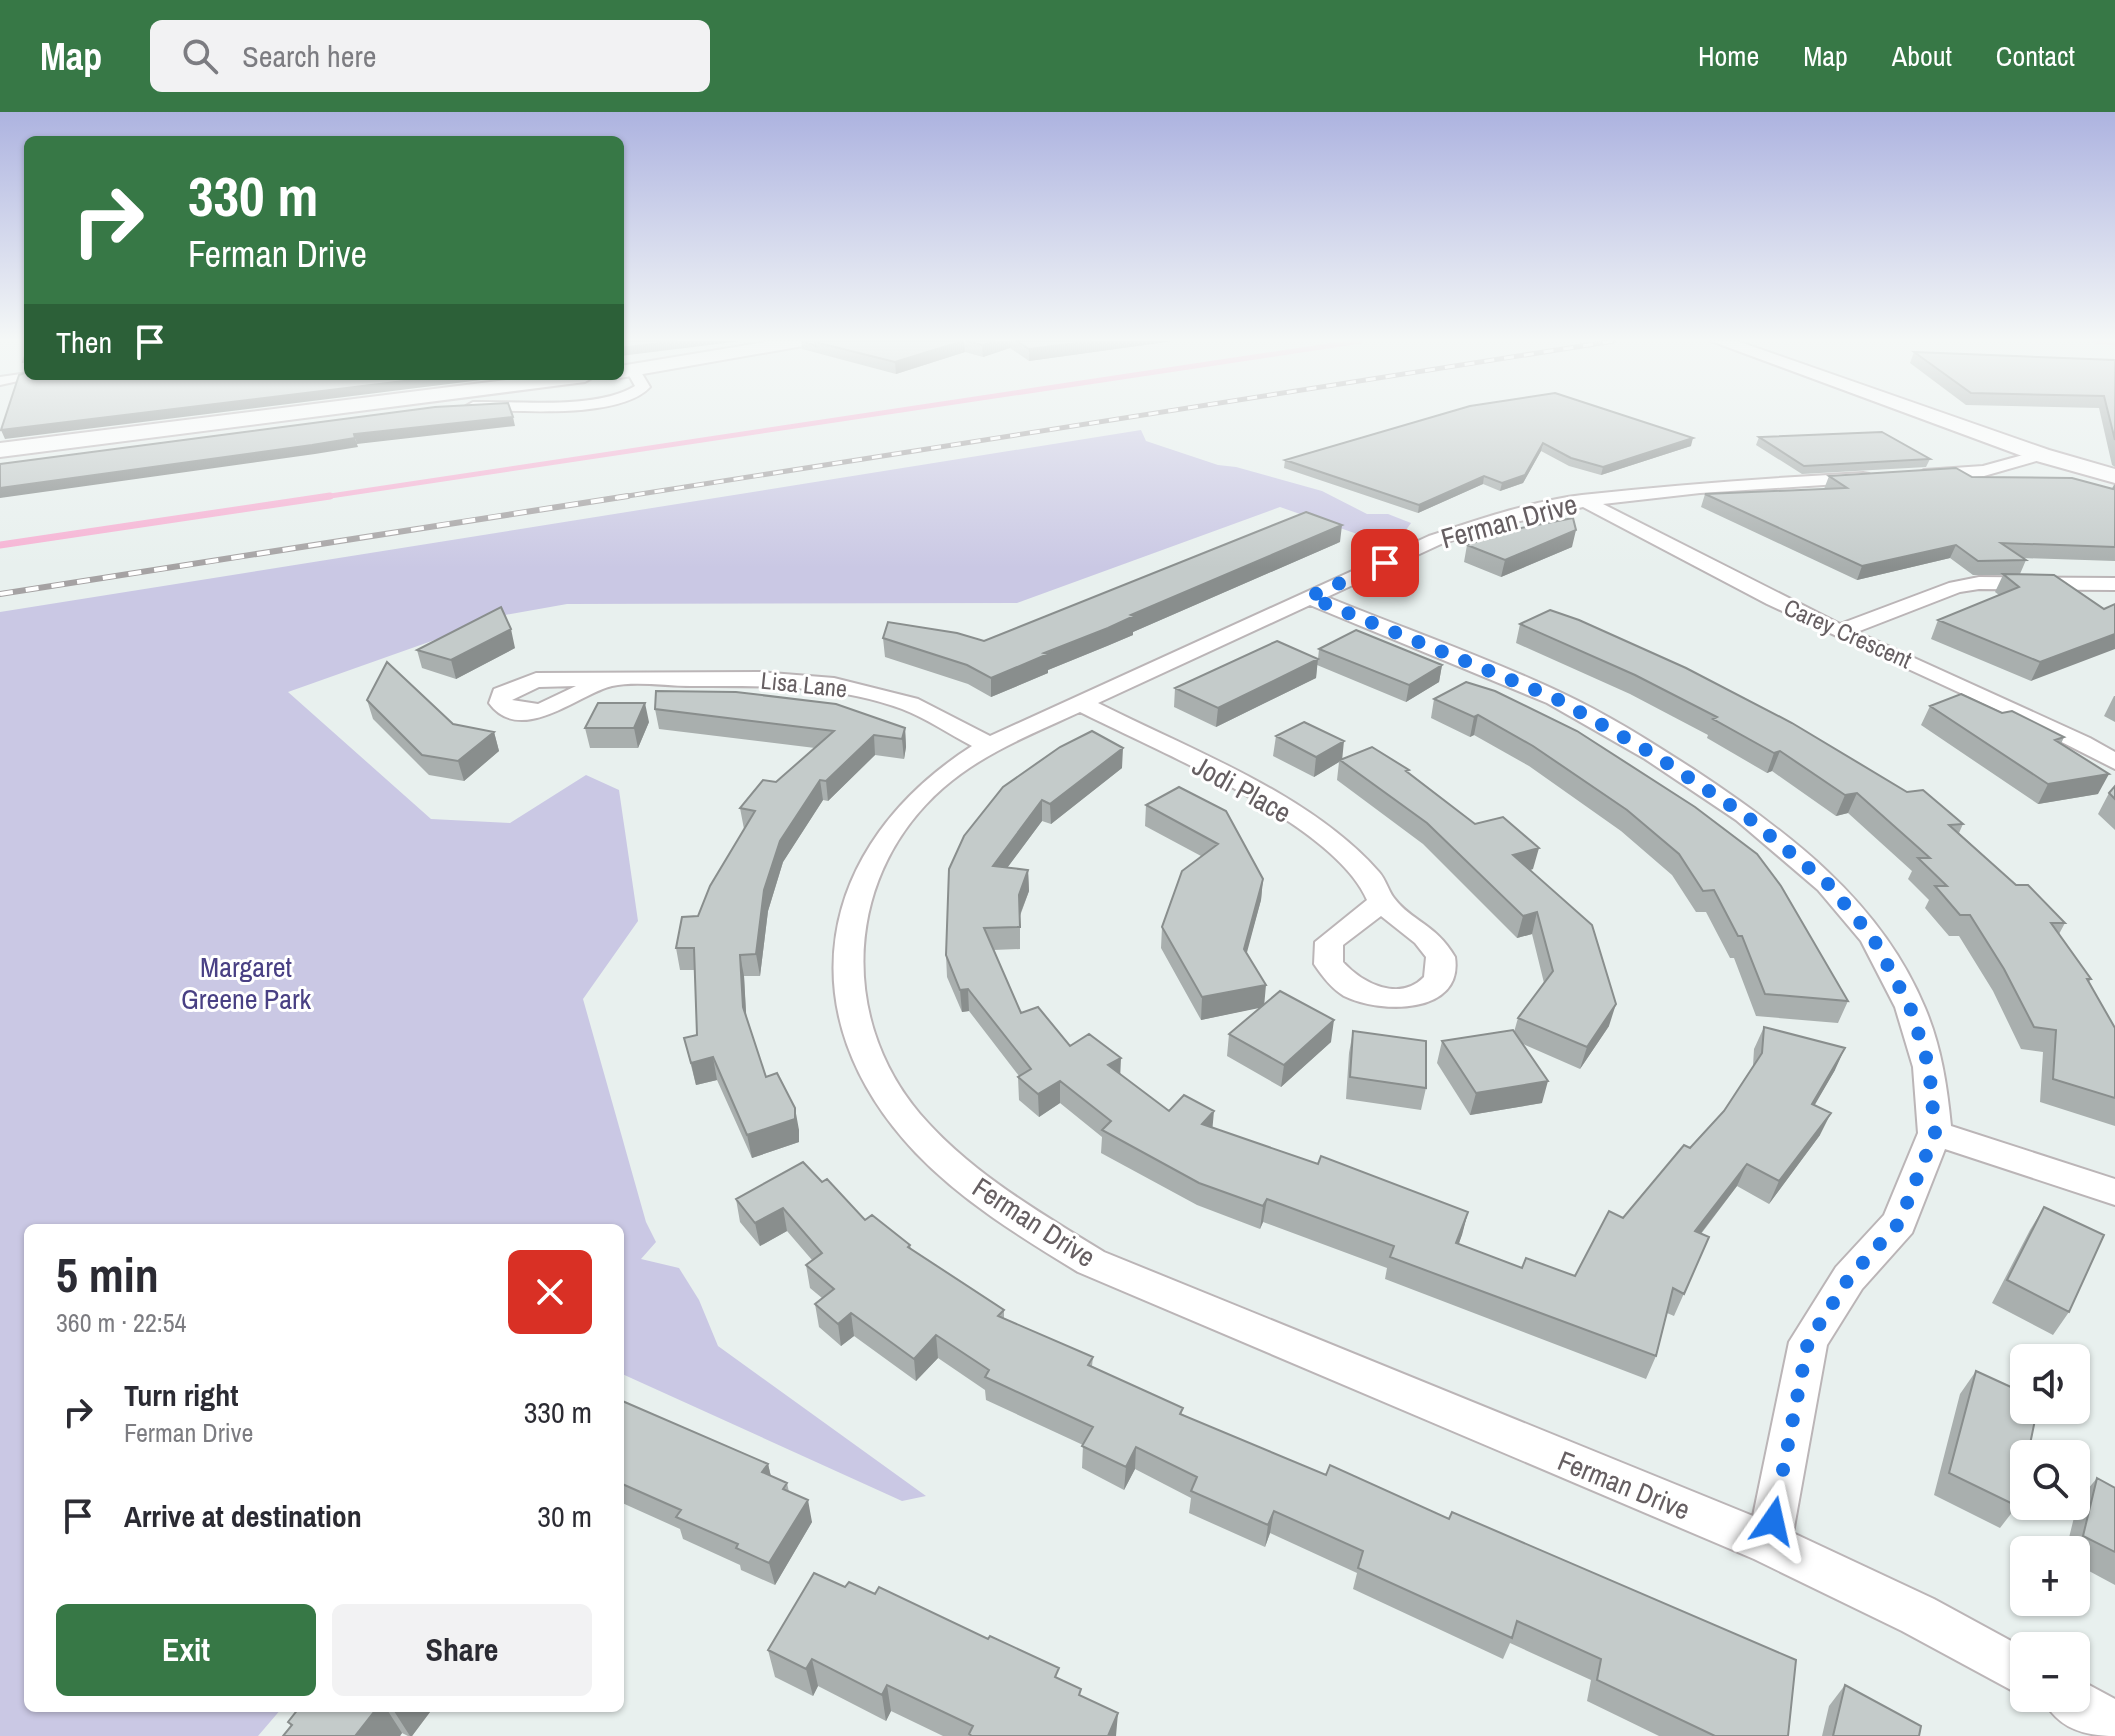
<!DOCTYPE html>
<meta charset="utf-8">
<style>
body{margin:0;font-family:"Archivo Narrow",sans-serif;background:#f2f2f3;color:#2b2b33;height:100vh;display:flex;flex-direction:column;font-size:30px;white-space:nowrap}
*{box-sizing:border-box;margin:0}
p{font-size:26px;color:#7c7c81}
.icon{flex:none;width:44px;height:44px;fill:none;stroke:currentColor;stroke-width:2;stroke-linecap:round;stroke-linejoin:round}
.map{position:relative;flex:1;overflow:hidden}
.drawer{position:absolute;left:24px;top:1112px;width:600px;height:488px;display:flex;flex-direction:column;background:#fff;border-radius:12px;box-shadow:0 2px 6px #0004}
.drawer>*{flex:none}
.hud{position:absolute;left:24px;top:24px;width:600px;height:244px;border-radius:12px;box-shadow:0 2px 6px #0004;background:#377846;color:#fff;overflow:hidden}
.fabs{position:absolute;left:2010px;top:1232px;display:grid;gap:16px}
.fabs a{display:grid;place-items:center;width:80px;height:80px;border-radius:12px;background:#fff;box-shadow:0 2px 6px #0004;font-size:40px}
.pin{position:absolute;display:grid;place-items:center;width:68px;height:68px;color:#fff;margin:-34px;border-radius:16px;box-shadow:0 4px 12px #0006}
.me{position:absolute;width:88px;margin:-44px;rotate:11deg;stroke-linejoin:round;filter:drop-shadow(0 0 6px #0008)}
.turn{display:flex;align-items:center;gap:28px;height:168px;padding:0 32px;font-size:36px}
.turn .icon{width:104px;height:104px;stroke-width:2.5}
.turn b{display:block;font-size:56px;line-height:68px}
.then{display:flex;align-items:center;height:76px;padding:0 32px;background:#0003;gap:16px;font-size:30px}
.round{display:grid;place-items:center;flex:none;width:84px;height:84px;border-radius:12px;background:#f2f2f3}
.head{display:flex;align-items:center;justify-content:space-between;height:136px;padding:0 32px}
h1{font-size:48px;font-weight:700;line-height:60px}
.cta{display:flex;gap:16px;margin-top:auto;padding:16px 32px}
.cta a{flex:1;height:92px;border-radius:12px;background:#377846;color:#fff;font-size:32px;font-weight:700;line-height:92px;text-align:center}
.cta a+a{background:#f2f2f3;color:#2b2b33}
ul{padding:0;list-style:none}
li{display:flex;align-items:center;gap:24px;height:104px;padding:0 32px}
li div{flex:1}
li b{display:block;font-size:30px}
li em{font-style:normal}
header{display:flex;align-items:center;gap:48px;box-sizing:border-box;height:112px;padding:0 40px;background:#377846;color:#fff}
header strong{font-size:38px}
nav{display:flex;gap:44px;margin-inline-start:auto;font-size:28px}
.search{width:560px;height:72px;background:#f2f2f3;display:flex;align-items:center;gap:20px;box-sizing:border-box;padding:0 28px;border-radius:12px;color:#7c7c81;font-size:30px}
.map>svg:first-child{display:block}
.green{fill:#cac8e4}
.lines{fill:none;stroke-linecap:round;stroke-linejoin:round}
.stream-far1{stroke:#f6b1d3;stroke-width:5}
.stream{stroke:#f6b1d3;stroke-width:7}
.street-casing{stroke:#bbb5b7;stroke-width:4}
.secondary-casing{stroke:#bdb6b9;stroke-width:4}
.street{fill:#fff;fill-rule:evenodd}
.secondary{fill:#fff;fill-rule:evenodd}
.rail-far1-casing{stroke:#a5a2a3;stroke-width:5}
.rail-casing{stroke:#a5a2a3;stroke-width:6}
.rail-far1{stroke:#fff;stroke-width:3;stroke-dasharray:10;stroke-linecap:butt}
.rail{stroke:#fff;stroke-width:4;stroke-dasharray:13;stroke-linecap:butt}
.wall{fill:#a9afae}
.shaded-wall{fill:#898e8d}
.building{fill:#c4cbca;stroke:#898e8d;stroke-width:2}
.route{stroke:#1a73e8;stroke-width:14;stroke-dasharray:0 25.2}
.labels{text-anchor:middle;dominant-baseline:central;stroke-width:6;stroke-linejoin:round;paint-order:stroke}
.far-street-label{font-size:24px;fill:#665f62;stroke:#fff}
.street-label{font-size:28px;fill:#665f62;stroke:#fff}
.park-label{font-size:28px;fill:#494084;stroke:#fff}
</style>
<header>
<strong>Map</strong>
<div class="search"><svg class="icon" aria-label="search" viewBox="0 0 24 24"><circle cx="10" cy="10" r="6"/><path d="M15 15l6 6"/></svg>Search here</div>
<nav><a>Home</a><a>Map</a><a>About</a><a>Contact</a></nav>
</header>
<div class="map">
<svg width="2115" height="1624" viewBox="0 0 2115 1624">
<rect width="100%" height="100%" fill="#e8f0ee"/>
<path class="green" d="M1141,318L1146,329L1218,353L1236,355L1322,379L1367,402H1388L1411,411L1406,418L1380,430L1280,395L1017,491L567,492L505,503L288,580L431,707L510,711L586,663L619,678L638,809L583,887L646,1110L656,1130L641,1147L679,1156L699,1188L718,1234L926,1384L902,1389L620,1261V1116H28V1596H282L258,1624H0V500Z"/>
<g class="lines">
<path class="stream-far1" d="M2095,229L2115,231
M317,386L1361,229"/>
<path class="stream" d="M0,433L330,384"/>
<defs>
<path id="street" d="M633,254L638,255L650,275C619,308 517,298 473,298L466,294L473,290C518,289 597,298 635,274L626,258Z
M28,261V264H41L0,273V265Z
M2041,338L2049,343L2047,346L1984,364L1924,368L1916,363L1924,358L1983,354Z
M1863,361L1869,362V370L1700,381L1603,392L1840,512L1949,471L1979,465L2115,466V478L1979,477L1960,480L1857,520L2090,626L2115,640V657L2006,602L1767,492L1583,395L1493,415L1441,432L1327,485C1405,517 1486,545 1562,581C1607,602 1651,630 1693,657C1787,719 1881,789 1925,896C1941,934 1947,973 1951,1014L2115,1067V1093L1945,1037L1912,1121L1862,1177L1827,1233L1793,1421L1934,1487L2024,1536V1585L1902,1519L1754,1447L1078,1160C1021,1125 963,1090 916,1041C784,902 816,734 972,634C949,622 926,606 902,597C836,572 761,574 691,574C666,574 636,569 612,574C580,581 521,635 489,591L494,577L536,561L760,560L834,566L918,587L990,624L1429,424C1477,408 1532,389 1582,383C1675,373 1769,366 1863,361ZM1310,493L1547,591L1645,647L1736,708L1818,778L1861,829L1895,895L1913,955L1918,1021L1884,1103L1836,1155L1789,1230L1753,1404L1104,1140C1039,1100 971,1061 920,1002C837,904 846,761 943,676C983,641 1032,622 1080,600C1155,638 1334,711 1367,788L1315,830L1314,852C1322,864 1332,877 1344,884C1380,902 1464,903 1455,845C1436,812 1411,809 1394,786C1388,778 1386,768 1379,760C1311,682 1189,637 1098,591ZM576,574L538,592L512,588L539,575ZM1381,804L1415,831L1426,845L1424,865C1400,890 1363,872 1343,850V833Z
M2076,1566L2115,1587V1624C2084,1624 2056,1616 2043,1586H2076Z"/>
<path id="secondary" d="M771,229H812L803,234L620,266L613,264H620V254Z
M1711,229H1737L2049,338L2115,357V371L2033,348Z
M539,264H595L585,270L0,345V331Z"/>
</defs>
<use href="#street" class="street-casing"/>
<use href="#secondary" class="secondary-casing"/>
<use href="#street" class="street"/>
<use href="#secondary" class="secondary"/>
<defs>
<path id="rail-far1" d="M615,386L1614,229"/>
<path id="rail" d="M0,482L628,384"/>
</defs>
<use href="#rail-far1" class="rail-far1-casing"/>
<use href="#rail" class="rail-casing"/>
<use href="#rail-far1" class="rail-far1"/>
<use href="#rail" class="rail"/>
</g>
<path class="wall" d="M801,229H1173L1029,249L1010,236L983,245L965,240L896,262L802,237Z
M1914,240L2115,248V355L2112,353L2099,296L1966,293L1910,251Z
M1470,294L1691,334L1601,363L1569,354L1541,339L1523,371L1500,379L1483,372L1418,401L1284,356L1285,348Z
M1759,325L1930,347L1926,355L1802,362L1756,333Z
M1829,364L1972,365L2113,377L2115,373V449L2022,446L2026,448L2020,462L2104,497L2031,569L1931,527L1938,508L1999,483L1995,480L2003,463H1973L1950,446L1857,468L1701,395L1705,382L1824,377Z
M1340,430L1133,520V523L1107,534L1048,558V561L991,585L968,572L885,545L883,526L984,529Z
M1467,433L1572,435L1501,465L1464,450Z
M1520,512L1907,680L1963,712L1959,721L2016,773L2065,811L2059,822L2091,867L2089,870L2115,916V1014L2040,990L2043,940L2021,937L1993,879L1959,824H1949L1925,796L1929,788L1908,767L1912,759L1848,701L1836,704L1772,659L1767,661L1707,626L1708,623L1630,582L1516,531Z
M515,536L456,567L422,556L417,538Z
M1319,537L1442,553L1439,570L1406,590L1317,553L1316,566L1216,615L1174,595L1175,576L1318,547Z
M1495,579L1848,889L1838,911L1756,904L1734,846H1730L1706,800H1696L1672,763L1621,719L1529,654L1474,623L1470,625L1431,606L1434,587Z
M2114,584H2115V610L2104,604Z
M367,588L453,612L494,620L499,639L464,669L429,663L373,607Z
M1930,594L2002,601L2064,625L2061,632L2098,682L2038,692L1921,613Z
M655,597L905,616L906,635L904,647L875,643L828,689L823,688L783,750L768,799L760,864H744L746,904L766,965L799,1018V1030L752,1046L717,968L696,973L684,926L697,923L695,858H680L676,836L698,804L744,717L740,696L776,670L815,636L659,617Z
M649,610L638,636H590L585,616Z
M1276,624L1342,647L1409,661L1533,757L1530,758L1609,914L1580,957L1523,932L1542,991L1470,1003L1437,951L1442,929L1514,920L1518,906L1544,871L1532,822L1517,826L1423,732L1337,668L1339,650L1314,665L1273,644Z
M1122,656L1051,712L1042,709L1007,756L1028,758L1029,779L1020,804V837L993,838L1021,901L1070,934L1120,962L1169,999L1213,1016L1318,1052L1468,1100L1459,1132L1522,1156L1575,1164L1623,1106L1724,999L1753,954L1754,937L1764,915L1835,958L1814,993L1820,1023L1769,1092L1737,1074L1701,1122L1709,1125L1674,1204L1667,1201L1656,1244L1646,1267L1385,1167L1387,1156L1263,1110L1260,1117L1197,1093L1101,1041L1102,1025L1060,991L1039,1005L1019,988L1018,965L1019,964L969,899L962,900L947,865L946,843L1003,675Z
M2115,674V718L2098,702L2109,681Z
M1179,675L1263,767L1261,788L1246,841L1264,893L1331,930L1281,975L1227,944L1229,922L1261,895L1201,908L1161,836L1162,815L1201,744L1145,714L1146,693Z
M1353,919L1426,976L1421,998L1346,987L1349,941Z
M822,1070L865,1108L910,1133L911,1137L1004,1198V1207L1093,1245L1092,1254L1788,1624H1659L1587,1589L1591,1568L1510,1531L1503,1547L1353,1477L1357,1461L1270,1421L1265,1435L1189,1401L1191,1386L1135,1357L1124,1378L1082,1356L1083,1333L986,1288L985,1278L938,1246L916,1269L854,1224L841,1234L819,1215L815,1192L822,1186L810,1176L806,1153L812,1148L787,1119L760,1134L740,1110L736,1087Z
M2044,1095L2069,1200L2053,1223L1992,1191L2030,1118Z
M1976,1259L2017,1394L2000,1416L1934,1383L1960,1282Z
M620,1288L768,1352L771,1364L787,1371L789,1380L812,1410L775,1473L741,1458L740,1453L683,1427L680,1417L620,1390Z
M2097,1366L2115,1376V1473L2076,1452V1438H2066L2078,1389Z
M845,1475L1059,1567L1081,1584L1116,1624H943L891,1599L886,1609L818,1574L813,1584L775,1565L768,1538Z
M1845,1573L1919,1624H1822L1829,1594Z
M299,1596H433L412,1624H408L402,1621L400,1624H283L291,1614L288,1610Z"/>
<path class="shaded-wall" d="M677,229H742L620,244V236Z
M964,229L965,240L896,262L895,250Z
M996,229H1010V236L983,245L982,233Z
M1091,229H1173L1029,249V237Z
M446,264H497V266L5,327L1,318Z
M513,305L515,314L357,332L354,322Z
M355,326L358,335L315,342L0,386V376Z
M1693,326L1691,334L1601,363L1603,355Z
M1543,331L1541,339L1523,371L1500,379L1502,371Z
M1484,364L1483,372L1418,401L1419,393Z
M1342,413L1340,430L1133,520V523L1107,534L1048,558V561L991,585V566L1131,503Z
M1576,418L1572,435L1501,465L1505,448Z
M1956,433L1950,446L1857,468L1862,454Z
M511,517L515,536L456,567L451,548Z
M2115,522V537L2031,569L2040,550Z
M1318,547L1316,566L1216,615L1218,596Z
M1442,553L1439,570L1406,590L1409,573Z
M645,591L649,610L638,636L634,616Z
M1478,603L1474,623L1470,625L1474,605Z
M905,616L906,635L904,647L902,627Z
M494,620L499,639L464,669L458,649Z
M874,623L875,643L828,689L826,669Z
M1344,629L1342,649L1340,648L1339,650L1314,665L1316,645Z
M1123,636L1122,656L1051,712L1050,692Z
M1780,639L1772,659L1767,661L1774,641Z
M2109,662L2098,682L2038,692L2048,672Z
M820,668L823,688L783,750L768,799L760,864L756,842L764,778L780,729Z
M1857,681L1848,701L1836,704L1845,683Z
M1042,688V709L993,775V754Z
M1539,736L1533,757L1508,764L1513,743Z
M1028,758L1029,779L1019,805V783Z
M1263,767L1261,788L1242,859L1244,837Z
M1537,800L1532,822L1517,826L1523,804Z
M740,843L744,864L747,917L743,895Z
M1266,873L1264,895L1201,908L1202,885Z
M968,877L969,899L962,900L960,878Z
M1616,892L1609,914L1580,957L1587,935Z
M1334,908L1331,930L1281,975L1284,953Z
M1845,936L1835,958L1802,1015L1812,992Z
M713,945L717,968L696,973L691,951Z
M1121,946L1120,968L1108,953Z
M1060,969V991L1039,1005L1038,982Z
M1548,969L1542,991L1470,1003L1476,981Z
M795,996L799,1018V1030L752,1046L747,1023Z
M1214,999L1212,1021L1202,1012Z
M1831,1001L1820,1023L1769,1092L1779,1069Z
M1747,1052L1737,1074L1685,1142L1695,1119Z
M1267,1087L1263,1110L1260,1117L1263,1094Z
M783,1096L787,1119L760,1134L755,1111Z
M1468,1100L1462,1123L1450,1154L1456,1131Z
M851,1201L854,1224L841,1234L838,1212Z
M936,1223L938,1246L916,1269L914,1247Z
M1136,1335L1135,1357L1124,1378L1126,1355Z
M768,1352L773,1374L762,1360Z
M808,1388L812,1410L775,1473L769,1451Z
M1274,1399L1270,1421L1265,1435L1268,1413Z
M812,1547L818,1574L813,1584L806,1557Z
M887,1573L891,1599L886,1609L882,1583Z
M377,1596H386L402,1621L400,1624H355Z
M392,1596H433L412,1624H410Z
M1118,1601L1116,1624H1108Z"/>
<path class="building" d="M620,229H677L620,236Z
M801,229H820L815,230L816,234Z
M820,229H963L895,250L815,230Z
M966,229H996L982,233Z
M1017,229H1091L1029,237Z
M27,238H28V251L23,250Z
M1914,240L2115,248V328L2104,284L1971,281Z
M28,260V264H445L1,318L19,263Z
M1555,281L1693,326L1603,355L1571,346L1543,331L1525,363L1502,371L1484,364L1419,393L1285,348L1470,294Z
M508,291L513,305L354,322L355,326L312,333L0,376V352L435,295Z
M1882,320L1930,347L1804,354L1759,325Z
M1956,356L1972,365L2072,366L2113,377L2115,373V435L2001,431L2026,448L1978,449L1956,433L1862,454L1705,382L1847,376L1829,364Z
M1306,400L1342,413L1131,503L1134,504L1108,516L1044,541L1048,542L991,566L967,553L883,526L888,510L957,521L984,529Z
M1573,406L1576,418L1505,448L1467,433L1511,418Z
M2003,462L2054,463L2104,497L2115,492V522L2040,550L1938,508L2019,475Z
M501,495L511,517L451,548L417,538Z
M1550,498L1579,508L1686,556L1792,611L1907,680L1923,678L1963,712L1949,713L2016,773H2028L2065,811H2051L2091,867H2087L2115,916V986L2053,967L2056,918L2034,915L2004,857L1970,803H1960L1935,774H1947L1918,746H1930L1857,681L1845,683L1780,639L1774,641L1713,607L1717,605L1635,563L1520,512Z
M1356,518L1442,553L1409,573L1319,537Z
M1277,529L1318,547L1218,596L1175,576Z
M387,550L453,612L494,620L458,649L422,643L367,588Z
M1466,570L1495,579L1577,619L1695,695L1757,742L1781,774L1848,889L1765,882L1742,824H1738L1714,778L1703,779L1679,742L1627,698L1533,634L1478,603L1474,605L1434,587Z
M656,579L736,580L836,592L905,616L902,627L874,623L826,669L820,668L780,729L764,778L756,842L740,843L743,895L766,965L777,961L795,996V1007L747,1023L713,945L691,951L684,926L697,923L694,836H676L682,805L698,804L710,774L755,699L740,696L763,668L776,670L834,619L655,597Z
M1961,582L2002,601L2012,599L2064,625L2055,628L2109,662L2048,672L1930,594Z
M598,591H645L634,616H585Z
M1304,610L1344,629L1316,645L1276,624Z
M1092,619L1123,636L1050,692L1042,688L993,754L1028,758L1019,783L1020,815L984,816L1021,901L1038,895L1070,934L1089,922L1121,946L1108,953L1169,999L1184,983L1214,999L1202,1012L1318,1052L1321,1044L1468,1100L1456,1131L1522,1156L1526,1146L1575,1164L1609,1099L1623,1106L1684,1033L1690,1036L1724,999L1762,941L1764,915L1845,936L1812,992L1831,1001L1779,1069L1747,1052L1695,1119L1709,1125L1684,1182L1673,1176L1656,1244L1390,1145L1394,1134L1267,1087L1263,1094L1199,1071L1102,1018L1111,1009L1060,969L1038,982L1018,965L1031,957L968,877L960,878L946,843L949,757L964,724L1003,675L1060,635Z
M1372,635L1409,658L1406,659L1475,712L1503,705L1539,736L1513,743L1592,813L1616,892L1587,935L1518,906L1553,859L1537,800L1523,804L1427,711L1340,648Z
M2115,674V687L2109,681Z
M1179,675L1226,699L1263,767L1244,837L1266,873L1202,885L1162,815L1182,759L1218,732L1146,693Z
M1280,879L1334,908L1284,953L1229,922Z
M1513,918L1548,969L1476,981L1442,929Z
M1353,919L1426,929V976L1350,965Z
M803,1050L822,1070L827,1067L865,1108L872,1103L910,1133L908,1135L1004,1198L998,1204L1093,1245L1088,1253L1183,1296L1180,1302L1326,1363L1330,1353L1449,1407L1452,1400L1796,1548L1788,1624H1715L1597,1568L1601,1547L1517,1509L1512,1526L1358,1456L1363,1439L1274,1399L1268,1413L1191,1379L1197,1365L1136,1335L1126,1355L1082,1334L1093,1315L985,1265L989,1258L936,1223L914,1247L851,1201L838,1212L815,1192L834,1177L806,1153L822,1141L783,1096L755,1111L736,1087Z
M2044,1095L2104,1123L2069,1200L2007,1168Z
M1976,1259L2024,1281V1298H2037L2028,1342H2024V1360L2017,1394L1949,1361Z
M620,1288L768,1352L762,1360L787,1371L783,1377L808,1388L769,1451L736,1436L738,1432L676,1405L681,1398L620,1371Z
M2097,1366L2115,1376V1440L2083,1424Z
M814,1461L845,1475L849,1470L875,1482L879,1475L988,1527L990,1524L1059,1556L1055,1565L1081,1577L1079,1583L1118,1601L1108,1624H972L969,1622L973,1614L887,1573L882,1583L812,1547L806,1557L768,1538Z
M1845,1573L1921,1614L1919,1624H1833Z
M299,1596H377L355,1624H283L292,1613L288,1610Z"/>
<linearGradient id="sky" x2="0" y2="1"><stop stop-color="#adb3e0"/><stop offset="0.5" stop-color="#f5f8f7"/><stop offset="1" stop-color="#f5f8f7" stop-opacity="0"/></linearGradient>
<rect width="2115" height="456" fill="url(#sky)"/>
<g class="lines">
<path class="route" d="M1385,451L1309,485L1555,586L1653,642L1745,703L1828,772L1873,826L1910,895L1929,955L1935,1021L1899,1111L1849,1166L1808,1230L1773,1409"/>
</g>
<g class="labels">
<g class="far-street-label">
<text transform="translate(1848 521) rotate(24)">Carey Crescent</text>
<text transform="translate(804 572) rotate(6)">Lisa Lane</text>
</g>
<g class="street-label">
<text transform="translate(1509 409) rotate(-15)">Ferman Drive</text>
<text transform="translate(1242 677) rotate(29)">Jodi Place</text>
<text transform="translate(1034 1110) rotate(33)">Ferman Drive</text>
<text transform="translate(1624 1373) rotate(22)">Ferman Drive</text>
</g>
<g class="park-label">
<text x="246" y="855">Margaret<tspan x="246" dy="32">Greene Park</tspan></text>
</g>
</g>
</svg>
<div class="fabs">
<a><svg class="icon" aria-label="sound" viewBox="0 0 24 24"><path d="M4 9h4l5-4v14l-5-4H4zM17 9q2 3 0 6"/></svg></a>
<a><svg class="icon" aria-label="search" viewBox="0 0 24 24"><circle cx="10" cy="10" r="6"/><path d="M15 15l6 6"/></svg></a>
<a>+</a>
<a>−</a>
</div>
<div class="pin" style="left:1385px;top:451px;background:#d93025"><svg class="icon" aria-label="arrive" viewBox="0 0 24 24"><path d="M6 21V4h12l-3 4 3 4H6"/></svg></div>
<svg class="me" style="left:1773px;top:1409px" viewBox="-20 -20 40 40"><path d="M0-17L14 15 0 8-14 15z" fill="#1a73e8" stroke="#fff" stroke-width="4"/></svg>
<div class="hud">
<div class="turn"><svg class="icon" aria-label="right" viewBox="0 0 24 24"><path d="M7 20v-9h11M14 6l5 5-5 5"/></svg><div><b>330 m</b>Ferman Drive</div></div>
<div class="then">Then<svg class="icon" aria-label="arrive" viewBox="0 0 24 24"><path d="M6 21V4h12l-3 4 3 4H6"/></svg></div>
</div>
<section class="drawer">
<div class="head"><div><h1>5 min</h1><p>360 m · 22:54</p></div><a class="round" style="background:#d93025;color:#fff"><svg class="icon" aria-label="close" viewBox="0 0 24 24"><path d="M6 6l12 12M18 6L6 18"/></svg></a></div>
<ul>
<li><svg class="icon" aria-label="right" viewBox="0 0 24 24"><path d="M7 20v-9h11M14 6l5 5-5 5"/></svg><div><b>Turn right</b><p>Ferman Drive</p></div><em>330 m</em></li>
<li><svg class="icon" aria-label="arrive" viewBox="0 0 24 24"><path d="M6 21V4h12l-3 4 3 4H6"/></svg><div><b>Arrive at destination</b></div><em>30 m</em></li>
</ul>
<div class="cta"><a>Exit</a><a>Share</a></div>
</section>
</div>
